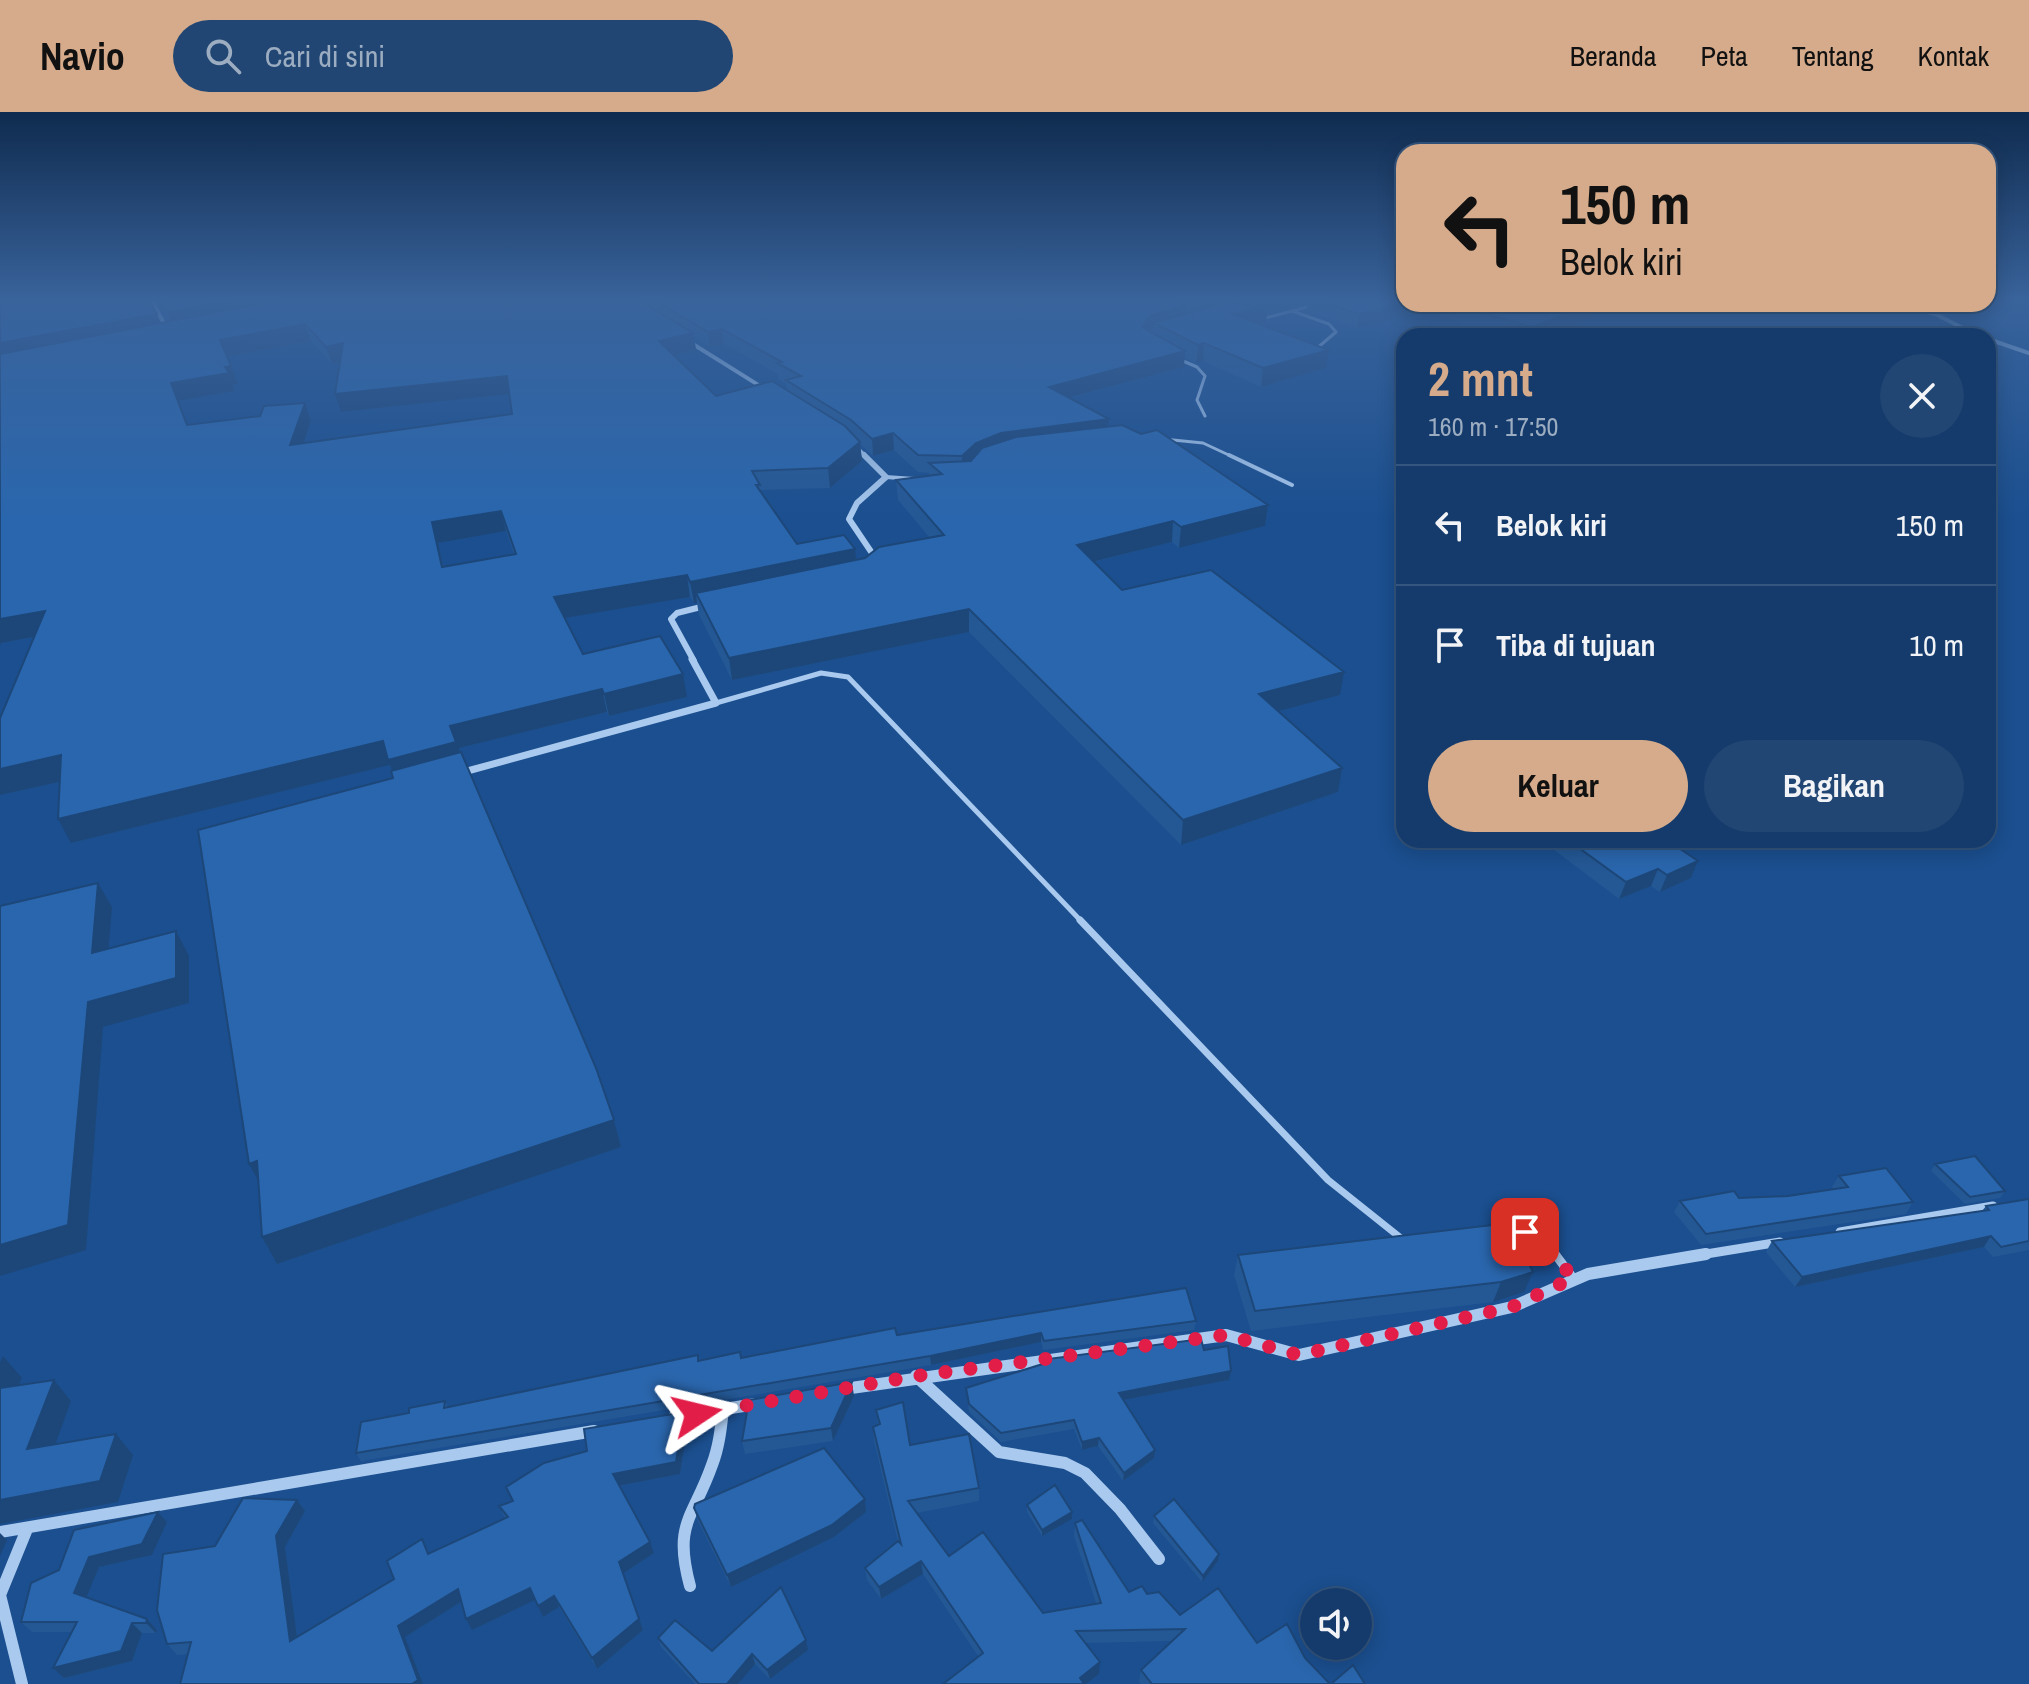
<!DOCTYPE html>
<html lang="id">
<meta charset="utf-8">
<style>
body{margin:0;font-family:"Archivo Narrow",sans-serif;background:#214673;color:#f1f3f6;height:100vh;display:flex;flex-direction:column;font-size:30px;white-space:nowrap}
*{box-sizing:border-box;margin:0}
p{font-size:26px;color:#9dadc1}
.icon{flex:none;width:44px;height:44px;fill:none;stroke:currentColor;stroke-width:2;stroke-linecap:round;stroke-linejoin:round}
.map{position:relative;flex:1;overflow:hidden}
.side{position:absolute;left:1396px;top:216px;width:600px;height:520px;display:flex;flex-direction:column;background:#143b6b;border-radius:24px;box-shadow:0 4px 20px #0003,0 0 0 2px #33557e}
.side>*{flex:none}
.hud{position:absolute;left:1396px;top:32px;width:600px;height:168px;border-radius:24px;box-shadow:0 4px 20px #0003,0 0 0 2px #33557e;background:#d6ab8b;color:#111;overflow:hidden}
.tools{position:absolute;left:1300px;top:1476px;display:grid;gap:16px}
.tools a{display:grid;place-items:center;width:72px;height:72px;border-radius:50%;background:#143b6b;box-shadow:0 4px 20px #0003,0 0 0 2px #33557e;font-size:40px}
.pin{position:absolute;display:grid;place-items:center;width:68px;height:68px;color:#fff;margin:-34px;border-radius:16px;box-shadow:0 4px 12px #0006}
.me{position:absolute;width:88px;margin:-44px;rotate:80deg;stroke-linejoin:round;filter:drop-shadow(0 0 6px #0008)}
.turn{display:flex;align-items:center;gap:28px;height:168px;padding:0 32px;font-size:36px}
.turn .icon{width:104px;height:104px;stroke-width:2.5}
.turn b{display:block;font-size:56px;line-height:68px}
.round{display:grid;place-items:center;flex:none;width:84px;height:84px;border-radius:42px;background:#214673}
.headline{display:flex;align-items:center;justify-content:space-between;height:136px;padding:0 32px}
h1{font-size:48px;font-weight:700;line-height:60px;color:#d6ab8b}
.cta{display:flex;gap:16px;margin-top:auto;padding:16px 32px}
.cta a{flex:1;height:92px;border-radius:48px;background:#d6ab8b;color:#111;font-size:32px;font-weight:700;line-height:92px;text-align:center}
.cta a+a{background:#214673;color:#f1f3f6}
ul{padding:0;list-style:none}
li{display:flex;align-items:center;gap:24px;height:120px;padding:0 32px;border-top:2px solid #33557e}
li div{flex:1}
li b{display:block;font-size:30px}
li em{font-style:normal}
header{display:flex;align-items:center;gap:48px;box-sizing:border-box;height:112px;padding:0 40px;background:#d6ab8b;color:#111}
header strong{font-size:38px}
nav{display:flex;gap:44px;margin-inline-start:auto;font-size:28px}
.search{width:560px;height:72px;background:#214673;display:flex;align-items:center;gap:20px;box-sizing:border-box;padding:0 28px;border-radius:44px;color:#9dadc1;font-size:30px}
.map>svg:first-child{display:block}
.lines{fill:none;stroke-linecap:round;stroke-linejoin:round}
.lane-far4{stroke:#a9c9ee;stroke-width:3}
.lane-far3{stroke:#a9c9ee;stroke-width:4}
.lane-far2{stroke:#a9c9ee;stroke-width:5}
.lane-far1{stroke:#a9c9ee;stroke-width:7}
.lane{stroke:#a9c9ee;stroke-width:9}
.street-far4{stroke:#a9c9ee;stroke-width:4}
.street-far3{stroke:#a9c9ee;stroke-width:6}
.street-far2{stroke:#a9c9ee;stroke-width:7}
.street-far1{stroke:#a9c9ee;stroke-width:9}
.street{stroke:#a9c9ee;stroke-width:12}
.wall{fill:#245895;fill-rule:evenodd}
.shaded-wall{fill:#1d4779}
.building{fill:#2a66ad;stroke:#1d4779;stroke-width:2;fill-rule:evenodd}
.route{stroke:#e11d48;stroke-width:14;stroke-dasharray:0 25.2}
</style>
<header>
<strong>Navio</strong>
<div class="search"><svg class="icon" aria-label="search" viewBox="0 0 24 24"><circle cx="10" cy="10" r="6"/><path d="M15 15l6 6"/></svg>Cari di sini</div>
<nav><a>Beranda</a><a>Peta</a><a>Tentang</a><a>Kontak</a></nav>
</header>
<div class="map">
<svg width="2029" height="1572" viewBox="0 0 2029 1572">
<rect width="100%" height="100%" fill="#1b4f8f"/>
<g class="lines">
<path class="lane-far4" d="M1315,193L1292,199L1329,212L1336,220L1316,237
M1261,207L1292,199
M1176,246L1197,255L1205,264L1197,288L1205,304
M1163,327L1203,331L1233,345"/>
<path class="lane-far3" d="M1229,343L1292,373
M886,365L914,367"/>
<path class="lane-far2" d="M716,591L821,561L848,565L1082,810"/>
<path class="lane-far1" d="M1080,808L1328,1068L1402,1127
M1509,1122L1539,1128L1557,1144"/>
<path class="lane" d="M1555,1142L1573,1166"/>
<path class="street-far4" d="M150,185L167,217
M1897,192L1935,202L1979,224
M1988,227L2029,241
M688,229L768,279
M854,333L866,345"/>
<path class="street-far3" d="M864,343L886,365L857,391L849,407L878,450
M694,549L671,507L677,501L705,494"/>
<path class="street-far2" d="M460,661L716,591L692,547"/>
<path class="street-far1" d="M1840,1120L1993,1094
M1694,1144L1780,1130"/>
<path class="street" d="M916,1264L999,1340L1065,1351L1085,1361L1120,1397L1159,1447
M844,1277L1226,1223L1299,1243L1512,1195L1588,1162L1706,1142
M674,1305L756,1292
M0,1420L594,1319
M690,1474C673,1411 693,1407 712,1353C719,1335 721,1316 723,1297
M0,1483L22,1572
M0,1483L27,1417"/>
</g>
<path class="wall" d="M0,186L157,202L160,211L169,209L156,186H635L645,192L644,186H1404V192H1631L1544,224H1508L1426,200L1357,216L1307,199L1308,189L1267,200L1266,210L1259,212L1326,256L1261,275L1203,249L1196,251L1184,245V255L1069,286L1109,314L1268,393L1265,414L1179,436L1172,430L1094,450L1122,478L1340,583L1278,599L1338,680L1181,733L969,520L732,568L699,503L697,491H694L690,485L564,506L583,542L687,585L609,604L607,600L459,636L614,1008L621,1035L277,1152L262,1125L393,666L392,659L390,653L71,731L60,670L0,683L34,525L1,531L0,534ZM694,225L710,235L724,232L778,262V267L786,271L787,278L716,284L674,243L696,238ZM311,229L332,252L340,250L341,300L509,282L512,302L304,331L311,309L187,313L178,289L235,279L233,272H238L228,245ZM860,332L873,344L894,338L918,360L929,361V363L896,368L898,388L929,425L856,448L797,432L761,381V378L830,376L862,349ZM506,419L514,442L444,455L438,431Z
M1541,728H1667L1698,749L1691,766L1660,780L1651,774L1619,787Z
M1935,1052L2005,1079L2000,1086L1965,1092L1931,1059Z
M1839,1064L1913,1090L1906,1102L1701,1133L1674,1100L1680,1089L1788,1084L1834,1077L1832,1075Z
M2029,1087V1138L1993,1145L1984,1135L1795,1175L1766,1140L1772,1129L1982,1099L1986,1094Z
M1509,1111L1524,1180L1493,1190L1251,1219L1234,1163L1238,1143Z
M1196,1209L1194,1218L1043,1238L1041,1230L931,1253L361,1349L356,1341L445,1289L448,1295L698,1243L700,1248L740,1240L742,1246L897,1223Z
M1204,1238L1229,1268L1124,1288L1154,1346L1123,1369L1098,1334L1082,1338L1074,1317L1001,1330L969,1300L966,1276L1048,1251V1247Z
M854,1284L833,1329L745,1342L742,1329Z
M876,1298L910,1333L979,1376V1389L917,1401L949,1444L1043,1501L1096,1491L1074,1424L1075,1411L1129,1480L1147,1482L1180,1503L1257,1531L1305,1546L1330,1572H1141L1139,1570L1141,1558L1172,1529L1085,1531L1099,1562L1086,1572H943L978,1544L923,1462L881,1487L867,1468L865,1456L898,1430L874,1329L873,1315L878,1313Z
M688,1312L680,1362L620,1374L654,1441L624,1461L643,1518L597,1557L559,1495L543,1505L535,1488L472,1518L466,1507L461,1490L405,1525L423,1572H180L188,1542L177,1543L167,1532L215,1434L297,1388L305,1399L285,1435L297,1525L394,1467L430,1441L505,1406L499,1394L513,1389Z
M865,1387L866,1400L834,1425L731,1475L698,1409L694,1396Z
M1027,1393L1072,1407L1042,1424L1027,1400Z
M158,1400L167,1410L152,1443L99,1455L86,1485L147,1507L157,1518L156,1521H142L132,1549L64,1566L53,1556L72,1520H32L21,1510L59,1458Z
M1154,1404L1219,1442L1218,1449L1202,1470L1153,1411Z
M658,1526L712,1539L808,1538L770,1567L755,1552L738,1572H695L661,1535Z"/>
<path class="shaded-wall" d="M247,186H338L174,217L167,200Z
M1216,186H1227L1226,198L1199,203L1201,189Z
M1269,186H1309L1308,189L1267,200L1266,210L1230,219L1232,202L1256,196V189Z
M1404,191V192H1427L1426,200L1357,216L1359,202Z
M1595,192H1631L1544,224H1530L1532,215Z
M1186,193L1185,208L1154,211V217L1150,218L1142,231V215L1151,203Z
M157,202L163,219L0,250V231Z
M305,212L311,229L226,245L220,228Z
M722,217L724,232L710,235L708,220Z
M693,221L696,238L662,246L659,229Z
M343,231L348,249L332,252L326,235Z
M1204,231L1203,249L1196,251L1198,233Z
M1329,238L1326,256L1261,275L1263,256Z
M1185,239L1184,255L1048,291L1049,275Z
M231,254L238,272H233L235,279L178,289L171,271Z
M507,264L511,282L341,300L335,282Z
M305,291L311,309L297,352L290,333Z
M1109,307L1108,324L962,361V344L976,331L1001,321Z
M893,321L894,338L873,344L872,327Z
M860,330L862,349L830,376L828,356Z
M1268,393L1265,414L1179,436L1181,415Z
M501,399L506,419L438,431L449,476L432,410Z
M1173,409L1172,430L1076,454L1077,433Z
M855,437L857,458L696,481L697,491H694L690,470Z
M687,463L690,485L559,507L554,485Z
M969,497V520L732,568L729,546Z
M45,499L55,521L1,531L0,534V507Z
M1344,560L1340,583L1256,605L1259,582Z
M683,562L687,585L609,604L604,582Z
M602,577L607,600L459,636L464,653L396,671L390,653L71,731L58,707Z
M61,643L73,667L0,683V657Z
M1342,656L1338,680L1181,733L1183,708Z
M1698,749L1691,766L1660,780L1667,763Z
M1658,757L1651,774L1619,787L1626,770Z
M98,771L112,795L106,866L92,841Z
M176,819L189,844V891L103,915L86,1138L0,1164V1133L88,890Z
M614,1008L621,1035L277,1152L262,1125Z
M257,1049L264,1079L249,1052Z
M1991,1124L1984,1135L1795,1175L1802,1165Z
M1533,1160L1524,1180L1493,1190L1501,1170Z
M1041,1221V1230L931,1253L930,1244Z
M3,1244L22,1266L7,1299L0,1291V1251Z
M1231,1259L1229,1268L1118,1289L1119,1281Z
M54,1268L71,1289L46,1358L27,1337Z
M852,1270L854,1284L833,1329L831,1316Z
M684,1300L688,1312L680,1362L618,1374L613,1362Z
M116,1322L133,1343L118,1390L0,1412V1388Z
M1099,1326L1098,1334L1082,1338V1330Z
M1155,1338L1154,1346L1123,1369L1124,1361Z
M865,1387L866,1400L834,1425L731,1475L727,1463Z
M297,1388L305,1399L285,1435L299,1540L290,1529L276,1424Z
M158,1400L167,1410L152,1443L99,1455L84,1491L74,1481L89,1445Z
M1072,1400V1407L1042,1424V1418Z
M0,1421L7,1428L0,1444Z
M650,1430L654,1441L624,1461L643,1518L597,1557L592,1546L619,1450Z
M1219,1442L1218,1449L1202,1470L1203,1464Z
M921,1449L923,1462L881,1487L879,1475Z
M530,1476L535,1488L472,1518L466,1507Z
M458,1477L464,1488L405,1525L423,1572H412L398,1514Z
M554,1484L559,1495L543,1505L538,1494Z
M147,1507L157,1518L156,1521L146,1511Z
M132,1511L142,1521L132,1549L64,1566L53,1556Z
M806,1528L808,1538L770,1567L767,1558Z
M752,1542L755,1552L738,1572H727Z
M1100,1550L1099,1562L1086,1572H1079L1080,1566Z"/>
<path class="building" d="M0,186H148L157,202L0,231Z
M159,186H247L167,200Z
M291,186H635L693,221L659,229L716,284L772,269L845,314L860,330L828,356L752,359L760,373H756L797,432L844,423L855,437L690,470L687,463L554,485L583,542L660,524L683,562L604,582L602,577L450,614L456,630L388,648L383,629L58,707L61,643L0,657V606L45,499L0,507V242ZM305,212L326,235L343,231L335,282L507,264L512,302L290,333L305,291L264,294L260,304L187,313L171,271L229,261L225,255L231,254L220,228ZM501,399L516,442L442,455L432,410Z
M651,186H1166L1186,193L1151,203L1142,215L1185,239L1049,275L1109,307L1001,321L976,331L962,344L918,343L893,321L872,327L851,308L786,268L801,264L777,251L782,250L722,217L708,220Z
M1191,186H1216L1201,189Z
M1240,186H1269L1256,189Z
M1310,186H1404V191L1359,202Z
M1228,190L1257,195L1267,193L1232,202L1329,238L1263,256L1204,231L1198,233L1154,211Z
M1452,192H1595L1532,215Z
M1122,313L1141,322L1157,318L1268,393L1181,415L1173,409L1077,433L1122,478L1211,458L1344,560L1259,582L1342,656L1183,708L969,497L729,546L696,481L865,446L879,435L944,423L896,368L942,362L929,351L971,349L982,336L1016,325Z
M461,640L596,956L614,1008L262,1125L257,1049L249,1052L198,718L393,666L391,659Z
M1568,728H1667L1698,749L1667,763L1658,757L1626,770Z
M98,771L92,841L176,819V866L88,890L68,1113L0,1133V794Z
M1975,1044L2005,1079L1970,1085L1935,1052Z
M1886,1056L1913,1090L1706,1122L1680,1089L1734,1079L1739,1086L1788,1084L1848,1075L1839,1064Z
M2029,1087V1129L2001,1135L1991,1124L1802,1165L1772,1129L1989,1098L1986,1094Z
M1509,1111L1533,1160L1501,1170L1255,1199L1238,1143Z
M1186,1176L1196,1209L1044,1229L1041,1221L930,1244L356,1341L361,1310L409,1301V1296L445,1289L444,1296L698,1243V1249L740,1240L741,1246L895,1216L897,1223Z
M1201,1227L1204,1238L1228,1234L1231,1259L1119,1281L1155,1338L1124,1361L1099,1326L1082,1330L1074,1308L1001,1321L969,1292L966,1276L1049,1250L1048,1247Z
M54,1268L27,1337L116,1322L100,1369L0,1388V1276Z
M852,1270L831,1316L742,1329L749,1288Z
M903,1290L910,1333L969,1322L979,1376L908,1389L949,1444L983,1420L1043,1501L1101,1491L1075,1411L1082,1408L1129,1480L1142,1474L1147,1482L1159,1480L1180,1503L1218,1476L1257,1531L1287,1512L1305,1546L1330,1572H1152L1141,1558L1185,1517L1076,1519L1100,1550L1080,1566L1084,1572H943L983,1541L921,1449L879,1475L865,1456L898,1429L901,1432L873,1315L880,1312L876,1298Z
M684,1300L676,1350L613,1362L650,1430L619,1450L639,1507L592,1546L554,1484L538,1494L530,1476L466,1507L458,1477L398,1514L418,1568L412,1572H180L191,1530L167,1532L157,1498L163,1442L215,1434L243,1386L297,1388L276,1424L290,1529L394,1467L387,1449L422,1427L428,1442L508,1405L499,1394L513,1389L506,1375L544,1351L587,1339L584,1317Z
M824,1336L865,1387L832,1413L727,1463L694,1396L695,1392Z
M1055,1373L1072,1400L1042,1418L1027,1393Z
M1174,1387L1219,1442L1203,1464L1154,1404Z
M158,1400L142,1432L89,1445L74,1481L147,1507L146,1511H132L121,1539L53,1556L77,1510H21L31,1471L59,1458L74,1418Z
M781,1475L806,1528L767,1558L752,1542L727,1572H699L658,1526L675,1508L712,1539Z
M1353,1553L1365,1572H1331Z"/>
<linearGradient id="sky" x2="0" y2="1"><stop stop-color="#0f2b4f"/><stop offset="0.46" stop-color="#39639b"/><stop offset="1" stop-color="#39639b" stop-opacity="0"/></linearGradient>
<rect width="2029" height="406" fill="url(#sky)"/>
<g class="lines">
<path class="route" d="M697,1302L916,1264L1226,1223L1299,1243L1512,1195L1573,1166L1541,1126L1525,1120"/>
</g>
</svg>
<div class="tools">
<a><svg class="icon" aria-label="sound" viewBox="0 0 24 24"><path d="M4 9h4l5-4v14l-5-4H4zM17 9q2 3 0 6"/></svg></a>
</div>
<div class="pin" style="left:1525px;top:1120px;background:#d93025"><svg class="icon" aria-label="arrive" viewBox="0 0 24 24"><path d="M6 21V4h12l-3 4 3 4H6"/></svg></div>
<svg class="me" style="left:697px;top:1302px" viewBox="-20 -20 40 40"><path d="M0-17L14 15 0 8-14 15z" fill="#e11d48" stroke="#fff" stroke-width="4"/></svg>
<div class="hud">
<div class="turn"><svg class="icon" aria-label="left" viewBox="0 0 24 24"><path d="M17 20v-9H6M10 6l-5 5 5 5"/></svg><div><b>150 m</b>Belok kiri</div></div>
</div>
<section class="side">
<div class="headline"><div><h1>2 mnt</h1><p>160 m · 17:50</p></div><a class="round"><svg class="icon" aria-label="close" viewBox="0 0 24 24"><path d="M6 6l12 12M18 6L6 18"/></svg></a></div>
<ul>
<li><svg class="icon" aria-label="left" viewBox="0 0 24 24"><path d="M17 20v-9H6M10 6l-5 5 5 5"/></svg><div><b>Belok kiri</b></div><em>150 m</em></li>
<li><svg class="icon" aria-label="arrive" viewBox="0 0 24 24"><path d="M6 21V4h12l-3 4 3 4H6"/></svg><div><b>Tiba di tujuan</b></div><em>10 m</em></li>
</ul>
<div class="cta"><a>Keluar</a><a>Bagikan</a></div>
</section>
</div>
